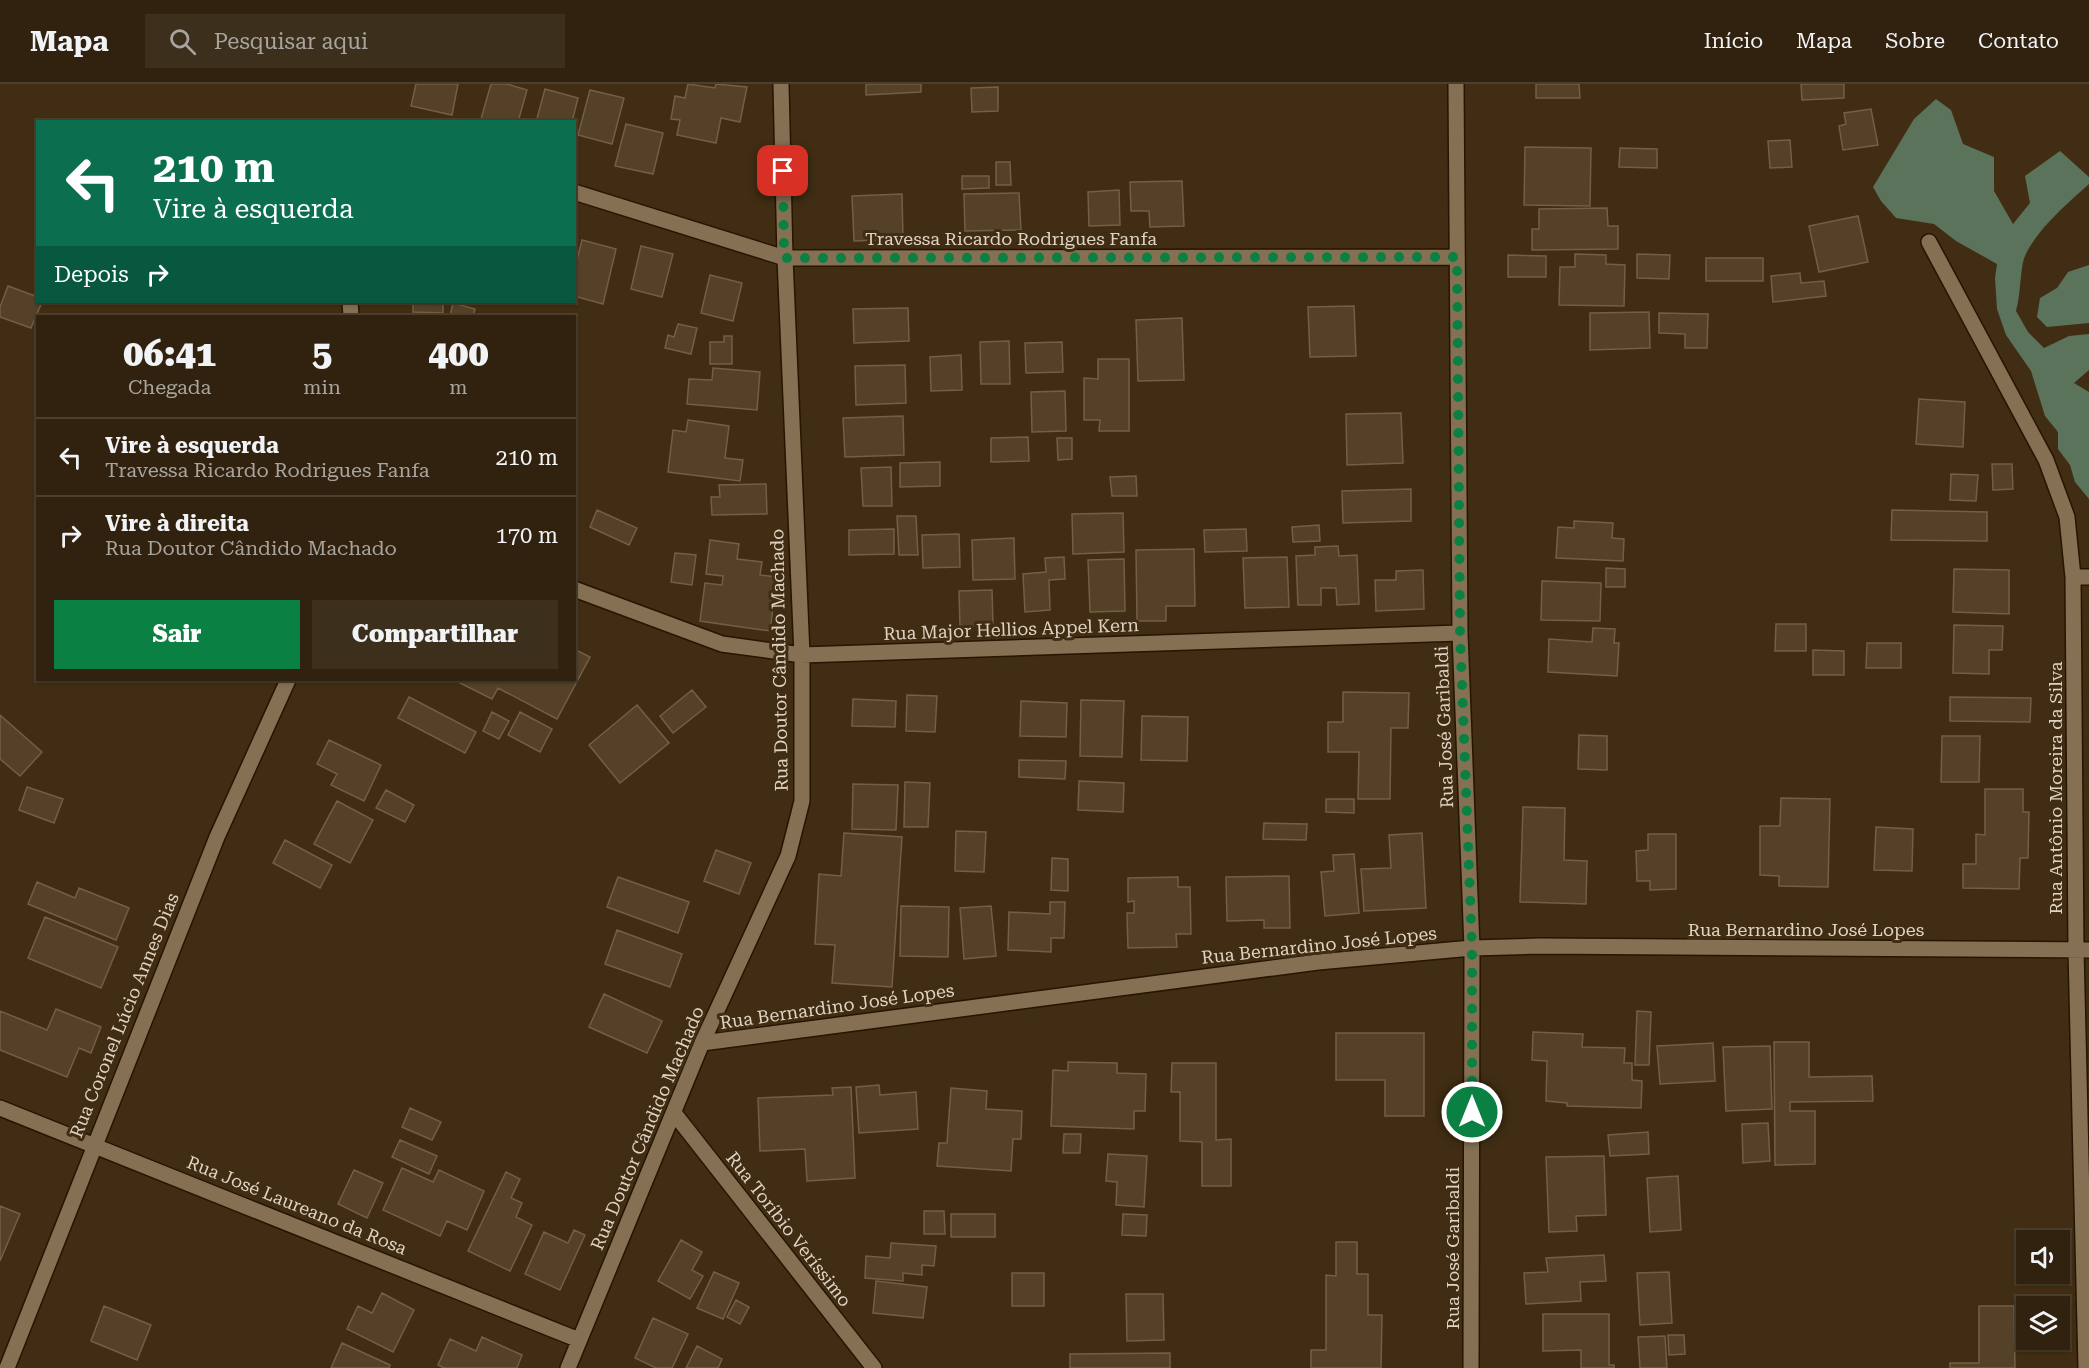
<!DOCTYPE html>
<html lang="pt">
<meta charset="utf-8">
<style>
body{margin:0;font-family:"Roboto Serif",serif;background:#3c2f1c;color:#f1f3f6;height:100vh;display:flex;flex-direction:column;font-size:22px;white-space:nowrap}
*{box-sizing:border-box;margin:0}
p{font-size:20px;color:#a8a49e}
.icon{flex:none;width:33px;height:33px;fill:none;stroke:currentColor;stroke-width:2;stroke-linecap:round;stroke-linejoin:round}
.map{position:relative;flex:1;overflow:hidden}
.side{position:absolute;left:36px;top:231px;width:540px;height:366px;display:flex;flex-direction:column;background:#30220e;border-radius:0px;box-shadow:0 2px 4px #0004,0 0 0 2px #4b3f2e}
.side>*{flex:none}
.hud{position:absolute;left:36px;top:36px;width:540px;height:183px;border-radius:0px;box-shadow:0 2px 4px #0004,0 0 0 2px #4b3f2e;background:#0b6e4f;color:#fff;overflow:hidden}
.controls{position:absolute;left:2016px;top:1146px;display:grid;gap:12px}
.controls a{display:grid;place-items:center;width:54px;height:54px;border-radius:0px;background:#30220e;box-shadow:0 2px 4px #0004,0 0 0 2px #4b3f2e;font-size:30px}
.pin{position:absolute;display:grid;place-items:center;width:51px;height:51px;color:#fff;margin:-26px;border-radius:12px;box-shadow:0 3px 9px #0006}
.me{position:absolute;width:66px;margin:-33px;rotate:0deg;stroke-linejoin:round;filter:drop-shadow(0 0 4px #0008)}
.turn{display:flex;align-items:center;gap:21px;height:126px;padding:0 18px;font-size:27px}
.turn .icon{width:78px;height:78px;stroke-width:2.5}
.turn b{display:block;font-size:42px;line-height:51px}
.then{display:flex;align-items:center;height:57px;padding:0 18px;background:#0003;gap:12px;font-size:22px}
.eta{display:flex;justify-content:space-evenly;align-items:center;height:102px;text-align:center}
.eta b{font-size:36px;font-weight:800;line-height:42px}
.primary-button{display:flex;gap:12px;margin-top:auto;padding:12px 18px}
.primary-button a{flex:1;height:69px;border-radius:0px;background:#0b8043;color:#fff;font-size:24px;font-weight:800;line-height:69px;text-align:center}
.primary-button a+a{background:#3c2f1c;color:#f1f3f6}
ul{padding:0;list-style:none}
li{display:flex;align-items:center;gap:18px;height:78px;padding:0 18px;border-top:2px solid #4b3f2e}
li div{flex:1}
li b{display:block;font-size:22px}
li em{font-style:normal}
header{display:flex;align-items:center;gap:36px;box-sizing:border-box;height:84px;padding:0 30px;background:#30220e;border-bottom:2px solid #4b3f2e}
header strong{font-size:28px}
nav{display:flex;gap:33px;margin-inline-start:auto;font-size:21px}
.search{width:420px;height:54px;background:#3c2f1c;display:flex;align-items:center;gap:15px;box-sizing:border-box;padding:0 21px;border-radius:0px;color:#a8a49e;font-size:22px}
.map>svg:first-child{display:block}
.forest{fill:#5b735b}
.building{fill:#544128;stroke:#745f44;stroke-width:1.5}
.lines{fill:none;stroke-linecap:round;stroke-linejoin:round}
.street-casing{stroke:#261500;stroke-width:18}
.street{stroke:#867054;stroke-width:15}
.route{stroke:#0b8043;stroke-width:10;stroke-dasharray:0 18}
.labels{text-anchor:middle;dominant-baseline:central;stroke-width:6;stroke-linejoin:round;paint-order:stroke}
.street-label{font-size:18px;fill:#dfd3c4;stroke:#402d13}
</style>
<header>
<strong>Mapa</strong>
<div class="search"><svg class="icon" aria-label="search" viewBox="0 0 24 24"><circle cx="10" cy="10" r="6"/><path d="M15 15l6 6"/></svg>Pesquisar aqui</div>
<nav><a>Início</a><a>Mapa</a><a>Sobre</a><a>Contato</a></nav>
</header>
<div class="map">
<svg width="2089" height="1284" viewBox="0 0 2089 1284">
<rect width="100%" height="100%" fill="#402d13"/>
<path class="forest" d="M1936,15L1951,26L1963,60L1994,73V107L2013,140L2030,119L2025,92L2060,67L2089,93V100C2068,119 2037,145 2025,172C2020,183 2021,211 2016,227L2028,248L2044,264L2069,252L2089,250V286L2074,299L2089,308V415L2075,398L2070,381L2058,365V348L2045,332L2031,287L2006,251L1997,225L1995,194L1997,180L1956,157L1934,140L1896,134L1881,117L1873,103L1914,35Z
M2089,181V239L2047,243L2037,233L2040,214L2057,204L2068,188Z"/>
<path class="building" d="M416,0H458L452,31L411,22Z
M491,0H507L527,6L518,38L481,35Z
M688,0L715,4L716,0L747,3L740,38L721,34L716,59L677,51L680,36L671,35L675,12L685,14Z
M866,0H921V8L866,11Z
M1536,0H1579L1580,14H1536Z
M1801,0H1844V14L1802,16Z
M998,3V27L972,28L971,4Z
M545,5L578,14L572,38H536Z
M590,6L624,14L612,60L578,51Z
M1871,25L1878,61L1843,66L1839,42L1846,40L1844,29Z
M626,40L663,49L653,90L615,82Z
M1790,56L1792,83L1770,84L1768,57Z
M1525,63L1591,64L1590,122L1524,121Z
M1620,64L1657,65V84L1619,83Z
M996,78H1010L1011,101H996Z
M962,92H989V104L962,105Z
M1182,97L1184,142L1150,143L1149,127H1131L1130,98Z
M1119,106L1120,141L1089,142L1088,108Z
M1019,109L1021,146L965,147L964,110Z
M902,110L903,155L854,157L852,112Z
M1607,124L1608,142H1618V165L1532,166V145H1539V125Z
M1858,132L1868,178L1819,188L1809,142Z
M582,156L616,165L603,220L574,212V188Z
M641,162L673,170L662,213L631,205Z
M1575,170L1606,171V180L1625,181L1624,222L1559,221L1560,183H1575Z
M1637,170L1670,171L1669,195L1637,194Z
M1508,171L1546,172V193H1508Z
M1706,174H1763V197H1706Z
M1800,189L1801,199L1824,197L1826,212L1773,218L1771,192Z
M710,191L742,199L733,237L701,229Z
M8,202L38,213V218H42L31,244L0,233V223Z
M413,218H443V229L413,228Z
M453,219L475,225L473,232H450Z
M1354,222L1356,272L1310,273L1308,223Z
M908,224L909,257L854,259L853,225Z
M1649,228L1650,264L1590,266V229Z
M1659,229L1708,230L1707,264H1685V250L1659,249Z
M1182,234L1184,296L1138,297L1136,236Z
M678,240L697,244L691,270L665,264L668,251L674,253Z
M724,252H732V280H710V258H724Z
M1009,257L1010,300H981L980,258Z
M1062,258L1063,288L1026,289L1025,259Z
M961,271L962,306L931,307L930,273Z
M1098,275H1129V347H1099L1100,336H1084V294L1098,295Z
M905,281L906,319L856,321L855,282Z
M713,284L760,288L757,326L687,320L689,295L712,296Z
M1065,307L1066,347L1032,348L1031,308Z
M1919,315L1965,318L1963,363L1916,360Z
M1401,329L1403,379L1347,381L1346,330Z
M903,332L904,371L845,373L843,334Z
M688,336L729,342L725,374L743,376L740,397L668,388L673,346L686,348Z
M1028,353L1029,377L991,378V354Z
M1057,354H1072V375L1058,376Z
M940,378V402L900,403V379Z
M1992,380H2012L2013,405L1993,406Z
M891,383L892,422H863L861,384Z
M1951,390L1978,391L1976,417L1950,416Z
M1136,392L1137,412H1112L1110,393Z
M766,400L767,430L712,431L711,413H720L719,401Z
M1411,405V437L1343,439L1342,407Z
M597,426L637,444L629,461L590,443Z
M1892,426L1987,428V457L1891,456Z
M1123,429L1124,468L1073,470L1072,430Z
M897,432H916L918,471H899Z
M1574,437L1613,439L1612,454L1624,455L1623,477L1556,474L1558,443L1574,444Z
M1319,441L1320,457L1293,458L1292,443Z
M894,445V470L849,471V446Z
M1246,445L1247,467L1205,468L1204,446Z
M959,450L960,483L923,484L922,451Z
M1014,454L1015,495L973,496L972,456Z
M710,456L739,460L737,475L762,478L760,491L777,493L770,547L700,537L705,499L722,501L723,492L706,490Z
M1338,462L1339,472L1357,471L1359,520L1337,521L1336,504H1321V521H1298L1296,472L1315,471V463Z
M1194,465L1195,522H1166V537H1137L1136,466Z
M675,469L696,471L692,501L671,498Z
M1064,473L1065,495L1049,496L1050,526L1025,528L1023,490L1046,488L1045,474Z
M1287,473L1289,523L1245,524L1243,474Z
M1124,475L1125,527L1090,528L1088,476Z
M1606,484L1625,485V503H1606Z
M1954,485L2009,486V530L1953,528Z
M1423,486L1424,525L1376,527L1375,496H1396V487Z
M1542,497L1601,499L1600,537L1541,536Z
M992,506L993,541L960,543L959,507Z
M1776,540H1806V567H1775Z
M1954,541L2003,542L2002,566H1989V590L1953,589Z
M1593,544L1615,545L1614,559H1619L1617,592L1548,588L1549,555L1592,558Z
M1867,559H1901V584H1866Z
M574,565L590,573L557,635L498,604L492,615L454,596H574Z
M1813,566L1844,567V591H1813Z
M692,606L706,623L673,649L660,632Z
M1343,608L1409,609L1408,644H1391L1390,715H1358L1359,668H1328V638H1343Z
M907,611L937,612L935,648L906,647Z
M409,613L476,648L465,669L398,634Z
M1950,613L2031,614L2030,638L1950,637Z
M853,615L896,617L895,643L852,642Z
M1081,616L1124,617L1122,673L1080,672Z
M1021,617L1067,619L1066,653L1020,652Z
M637,621L669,659L620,699L589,661Z
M492,628L509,637L499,655L483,647Z
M520,628L552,645L540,668L508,651Z
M0,631L42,668L20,692L0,675Z
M1142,632L1188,633L1187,677L1141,676Z
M1579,651L1607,652V686L1578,685Z
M1942,652H1980L1979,698H1941Z
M329,656L381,681L364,717L331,701L337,690L317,680Z
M1019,676L1066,677L1065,695L1019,693Z
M1079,697L1124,699L1123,728L1078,726Z
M905,698L930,699L928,743H904Z
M853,700L898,701L896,746L852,745Z
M27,703L63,715L54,739L19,726Z
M1985,705H2023V728H2029L2028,774H2020L2019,805L1963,804V780H1976V750L1985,751Z
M386,706L414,721L405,738L376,724Z
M1781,714L1830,715L1828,803L1779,802V792L1760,791V742H1780Z
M1326,715H1354V729L1326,728Z
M337,717L373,736L350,779L314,760Z
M1523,723L1565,724L1564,776L1587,777L1586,820L1520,818Z
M1264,739L1307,740L1306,756L1263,755Z
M1876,743L1913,745L1912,787L1874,786Z
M956,747L986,748L984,788L955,787Z
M844,749L902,753L892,903L832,899L835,861L815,860L819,790L841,792Z
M1422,749L1426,824L1364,827L1361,785L1391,784L1389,751Z
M1648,750H1676V805L1650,806V797H1637L1636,767L1648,766Z
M285,756L332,781L320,804L273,779Z
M716,766L751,779L739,810L704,797Z
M1354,770L1359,829L1325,832L1321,788L1334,787L1333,771Z
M1052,774L1068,775V807L1051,806Z
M1289,792L1290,844H1264V836L1227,837L1226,793Z
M618,793L689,818L678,849L607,823Z
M1178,793V803H1190L1191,850H1176L1177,863L1128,864L1127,829H1134V817L1128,818V794Z
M37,798L75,814L79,804L129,824L116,856L28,820Z
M1050,818H1065L1064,854H1051V868L1008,866L1009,828L1050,830Z
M901,822L949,823L948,873L900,872Z
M991,822L996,872L964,875L960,824Z
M45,833L118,863L101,904L28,874Z
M617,846L682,870L670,903L605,880Z
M604,910L662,937L647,969L589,943Z
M56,925L101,943L91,969L79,964L67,993L0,966V927L47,946Z
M1637,927L1651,928L1649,981H1635Z
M1533,948L1583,950L1582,963L1625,964L1624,979H1632V996L1642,997L1641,1024L1567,1022V1019L1546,1017L1547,977L1532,976Z
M1336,949H1424V1032H1385V996H1336Z
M1774,958H1809V993L1872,992L1873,1017L1790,1018V1027H1815V1080L1775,1081Z
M1713,959L1715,997L1660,1000L1657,962Z
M1770,962L1772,1025L1726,1027L1723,963Z
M1068,978L1117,979V989L1146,990L1145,1027H1134V1045L1051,1042L1053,986L1068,987Z
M1172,979H1216V1056L1231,1055V1102H1202V1058L1180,1057V1008H1171Z
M879,1001L880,1011L916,1008L918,1045L859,1049L856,1003Z
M851,1003L855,1094L807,1097L805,1065L760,1067L758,1014L833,1011L832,1004Z
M951,1004L987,1007L986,1025L1022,1027L1021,1055H1013L1011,1087L937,1082L939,1059H947Z
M410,1024L441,1038L432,1056L402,1043Z
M1768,1039L1770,1077L1743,1079L1742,1040Z
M1648,1048L1649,1070L1610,1072L1608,1051Z
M1064,1050H1081L1080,1069H1063Z
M400,1056L437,1072L429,1090L392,1073Z
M1108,1070L1147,1072L1144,1123L1116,1121L1117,1098L1106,1097Z
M1604,1072L1606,1131L1576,1132L1577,1147L1549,1148L1546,1073Z
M402,1084L433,1098L439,1086L484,1107L467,1146L447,1137L440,1152L383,1126Z
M354,1086L383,1099L367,1134L338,1120Z
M506,1088L520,1095L511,1114L522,1119L516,1133L532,1141L510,1187L468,1167Z
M1678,1092L1681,1146L1650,1148L1647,1094Z
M0,1122L20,1130L0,1177Z
M924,1127H944L945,1150H924Z
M951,1130H995V1153H951Z
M1123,1130L1147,1131L1146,1152L1122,1151Z
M574,1146L585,1151L560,1206L525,1190L544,1148L568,1159Z
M681,1156L702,1168L692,1186L703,1192L690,1215L658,1197Z
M1336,1158H1357V1190H1368V1231H1382L1381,1284H1311V1266H1326V1191L1336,1192Z
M891,1159L936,1162L934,1182L922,1181V1191L903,1189V1197L865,1194L866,1172L890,1174Z
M1604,1171L1606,1197L1580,1198L1581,1217L1526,1220L1524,1189L1548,1188L1546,1174Z
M714,1188L739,1199L723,1235L697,1224Z
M1669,1188L1672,1239L1640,1241L1637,1189Z
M1012,1189H1044V1222H1012Z
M876,1197L927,1203L923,1234L873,1229Z
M382,1209L414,1226L393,1268L347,1245L358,1222L372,1229Z
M1126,1210H1163L1164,1256L1127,1257Z
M736,1216L749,1223L740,1240L727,1233Z
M104,1222L151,1241L137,1276L91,1257Z
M1979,1222H2014L2015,1284H1950V1279H1979Z
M1543,1230H1609V1281H1614V1284H1581V1266L1543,1267Z
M653,1234L688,1250L672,1284H656L635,1274Z
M1668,1251H1684L1685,1270L1669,1271Z
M1665,1252L1667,1284H1640L1638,1253Z
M482,1253L522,1271L517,1284H444L438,1281L450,1255L476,1267Z
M342,1259L390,1281L389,1284H331Z
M697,1262L722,1275L718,1284H686Z
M1170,1269V1284H1070V1270Z"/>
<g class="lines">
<defs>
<path id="street" d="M1456,0L1460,549L1472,864L1471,1284
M574,108L785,174L1457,173
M1929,158L2046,376L2067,433L2073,493L2076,866L2086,1284
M350,218L351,232
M2073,493H2089
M574,505L722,560L802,571L1460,549
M702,959L1318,878L1472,864L1539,862L2089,866
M0,1024L579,1256
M674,1029L874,1284
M7,1284L217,753L288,596
M568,1284L702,959L788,772L802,717V571L785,174L781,0"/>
</defs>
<use href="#street" class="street-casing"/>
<use href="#street" class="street"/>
</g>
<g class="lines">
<path class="route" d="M783,87L784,174L1457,173L1460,549L1472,864V1028"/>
</g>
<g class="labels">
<g class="street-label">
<text x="1011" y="154">Travessa Ricardo Rodrigues Fanfa</text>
<text transform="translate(1011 545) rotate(-2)">Rua Major Hellios Appel Kern</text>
<text transform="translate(779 576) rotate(-91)">Rua Doutor Cândido Machado</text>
<text transform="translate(1444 643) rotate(-92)">Rua José Garibaldi</text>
<text transform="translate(2055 704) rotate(-90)">Rua Antônio Moreira da Silva</text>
<text x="1806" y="845">Rua Bernardino José Lopes</text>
<text transform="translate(1319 861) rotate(-6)">Rua Bernardino José Lopes</text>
<text transform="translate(837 922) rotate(-8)">Rua Bernardino José Lopes</text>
<text transform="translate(124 931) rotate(-68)">Rua Coronel Lúcio Annes Dias</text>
<text transform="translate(647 1044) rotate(-67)">Rua Doutor Cândido Machado</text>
<text transform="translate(297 1121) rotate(22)">Rua José Laureano da Rosa</text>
<text transform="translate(789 1145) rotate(52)">Rua Toríbio Veríssimo</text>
<text transform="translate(1452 1164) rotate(-90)">Rua José Garibaldi</text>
</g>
</g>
</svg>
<div class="controls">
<a><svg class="icon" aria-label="sound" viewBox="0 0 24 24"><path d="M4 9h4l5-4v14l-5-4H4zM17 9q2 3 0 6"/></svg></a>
<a><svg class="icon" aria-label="layers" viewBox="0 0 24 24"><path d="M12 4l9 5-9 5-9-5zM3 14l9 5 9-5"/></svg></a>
</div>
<div class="pin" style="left:783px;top:87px;background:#d93025"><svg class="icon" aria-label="arrive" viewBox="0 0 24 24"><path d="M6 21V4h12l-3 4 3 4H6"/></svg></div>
<svg class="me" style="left:1472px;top:1028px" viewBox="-20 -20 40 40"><circle r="17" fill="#0b8043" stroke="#fff" stroke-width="3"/><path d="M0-11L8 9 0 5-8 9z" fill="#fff"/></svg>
<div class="hud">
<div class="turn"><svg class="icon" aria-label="left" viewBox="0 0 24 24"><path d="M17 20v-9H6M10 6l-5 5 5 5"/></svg><div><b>210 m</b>Vire à esquerda</div></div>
<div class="then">Depois<svg class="icon" aria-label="right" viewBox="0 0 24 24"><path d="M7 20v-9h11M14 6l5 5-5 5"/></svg></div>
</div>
<section class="side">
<div class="eta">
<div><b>06:41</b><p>Chegada</p></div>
<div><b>5</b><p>min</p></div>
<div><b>400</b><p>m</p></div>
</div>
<ul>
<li><svg class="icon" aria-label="left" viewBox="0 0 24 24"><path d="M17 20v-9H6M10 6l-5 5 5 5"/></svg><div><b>Vire à esquerda</b><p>Travessa Ricardo Rodrigues Fanfa</p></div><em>210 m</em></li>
<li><svg class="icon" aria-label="right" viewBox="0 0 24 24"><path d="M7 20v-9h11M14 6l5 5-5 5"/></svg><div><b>Vire à direita</b><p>Rua Doutor Cândido Machado</p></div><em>170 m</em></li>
</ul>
<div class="primary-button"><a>Sair</a><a>Compartilhar</a></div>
</section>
</div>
